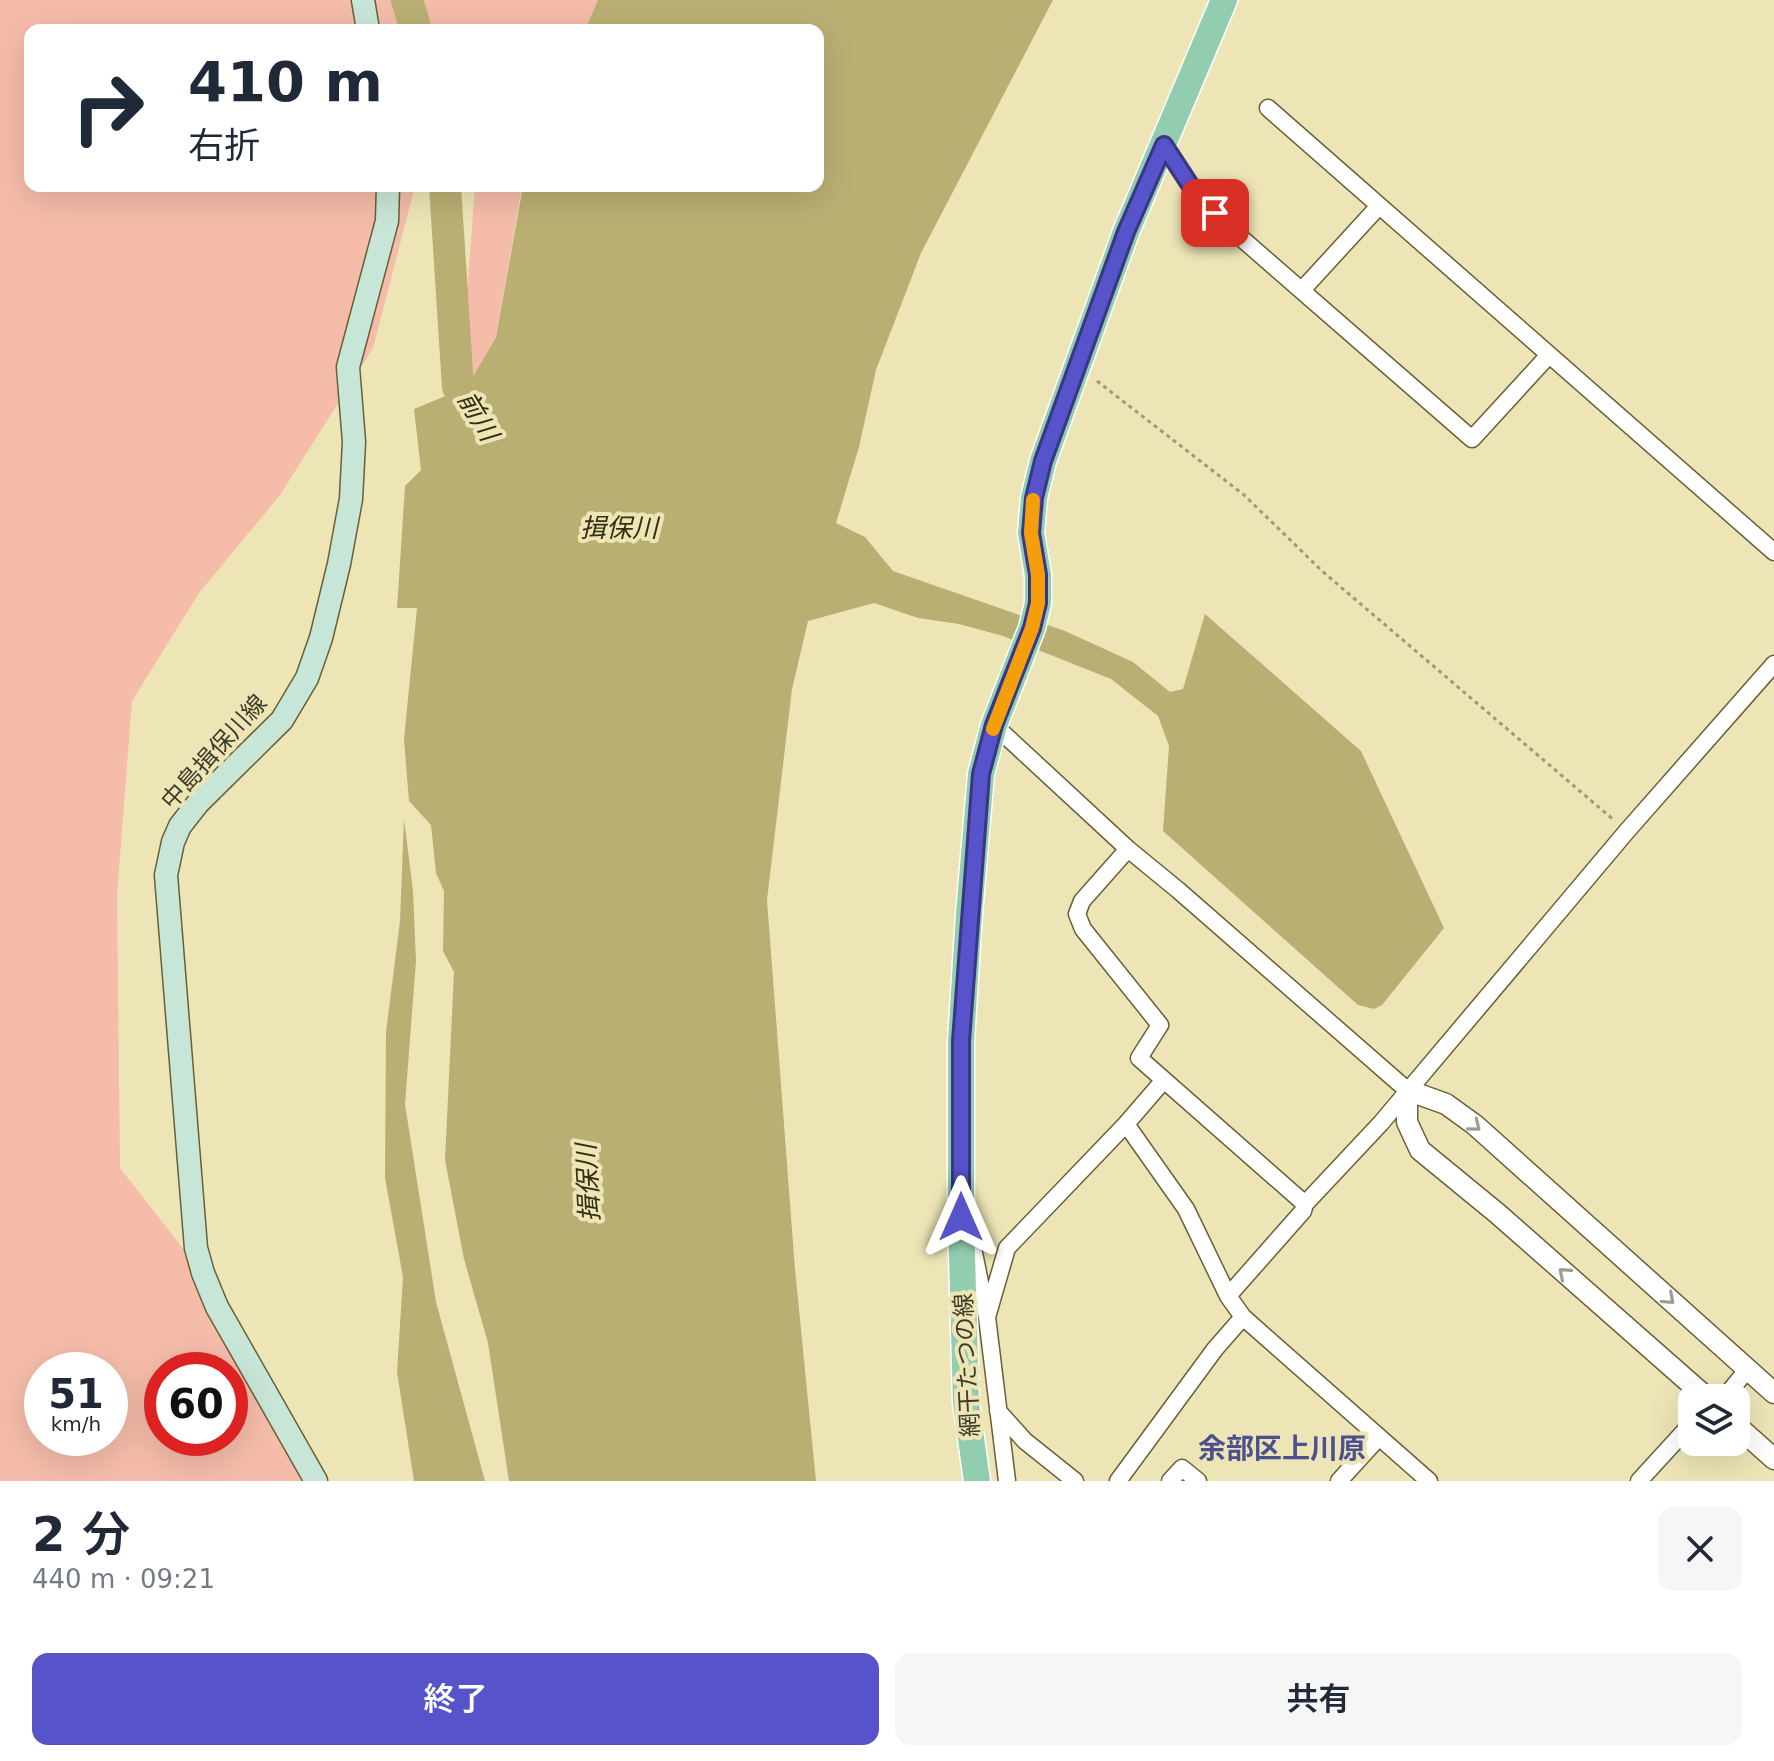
<!DOCTYPE html>
<html lang="ja">
<meta charset="utf-8">
<style>
body{margin:0;font-family:"DejaVu Sans","Noto Sans JP",sans-serif;background:#f6f6f7;color:#1f2937;height:100vh;display:flex;flex-direction:column;font-size:30px;white-space:nowrap}
*{box-sizing:border-box;margin:0}
p{font-size:26px;color:#747a83}
.icon{flex:none;width:44px;height:44px;fill:none;stroke:currentColor;stroke-width:2;stroke-linecap:round;stroke-linejoin:round}
.map{position:relative;height:1481px;overflow:hidden}
.side{display:flex;flex-direction:column;background:#fff;flex:1}
.side>*{flex:none}
.guide{position:absolute;left:24px;top:24px;width:800px;height:168px;border-radius:16px;box-shadow:0 8px 32px #0002;background:#fff;color:#1f2937;overflow:hidden}
.fabs{position:absolute;left:1678px;top:1384px;display:grid;gap:16px}
.fabs a{display:grid;place-items:center;width:72px;height:72px;border-radius:16px;background:#fff;box-shadow:0 8px 32px #0002;font-size:40px}
.speed{position:absolute;left:24px;top:1352px;display:flex;gap:16px;font-size:40px;font-weight:700;text-align:center}
.speed>*{display:grid;place-content:center;width:104px;height:104px;border-radius:50%;background:#fff;box-shadow:0 8px 32px #0002;line-height:1}
.speed small{font-size:20px;font-weight:400}
.speed .limit{border:12px solid #d22;background:#fff;color:#111}
.pin{position:absolute;display:grid;place-items:center;width:68px;height:68px;color:#fff;margin:-34px;border-radius:16px;box-shadow:0 4px 12px #0006}
.me{position:absolute;width:88px;margin:-44px;rotate:0deg;stroke-linejoin:round;filter:drop-shadow(0 0 6px #0008)}
.turn{display:flex;align-items:center;gap:28px;height:168px;padding:0 32px;font-size:36px}
.turn .icon{width:104px;height:104px;stroke-width:2.5}
.turn b{display:block;font-size:56px;line-height:68px}
.round{display:grid;place-items:center;flex:none;width:84px;height:84px;border-radius:16px;background:#f6f6f7}
.summary{display:flex;align-items:center;justify-content:space-between;height:136px;padding:0 32px}
h1{font-size:48px;font-weight:600;line-height:60px}
.button{display:flex;gap:16px;margin-top:auto;padding:16px 32px}
.button a{flex:1;height:92px;border-radius:16px;background:#5753cb;color:#fff;font-size:32px;font-weight:600;line-height:92px;text-align:center}
.button a+a{background:#f6f6f7;color:#1f2937}
.map>svg:first-child{display:block}
.green{fill:#f5bca9;fill-rule:evenodd}
.water{fill:#baaf73}
.lines{fill:none;stroke-linecap:round;stroke-linejoin:round}
.river{stroke:#baaf73;stroke-width:32}
.minor-casing{stroke:#686036;stroke-width:19}
.tertiary-casing{stroke:#686036;stroke-width:23}
.secondary-casing{stroke:#686036;stroke-width:25}
.primary-casing{stroke:#fff;stroke-width:29}
.path{stroke:#9f9a77;stroke-width:3;stroke-dasharray:4 4;stroke-linecap:butt}
.minor{stroke:#fff;stroke-width:16}
.tertiary{stroke:#fff;stroke-width:20}
.secondary{stroke:#c8e6d7;stroke-width:22}
.primary{stroke:#92cdb0;stroke-width:26}
.oneway{stroke:#9e9d94}
.route-casing{stroke:#393684;stroke-width:20}
.route{stroke:#5753cb;stroke-width:14}
.slow{stroke:#f59e0b;stroke-width:14}
.labels{text-anchor:middle;dominant-baseline:central;stroke-width:8;stroke-linejoin:round;paint-order:stroke}
.street-label{font-size:24px;fill:#3e3b28;stroke:#ede5b6}
.water-label{font-size:26px;font-style:italic;fill:#342f13;stroke:#ede5b6}
.quarter-label{font-size:28px;font-weight:bold;fill:#4c508e;stroke:#ede5b6}
</style>
<div class="map">
<svg width="1774" height="1481" viewBox="0 0 1774 1481">
<rect width="100%" height="100%" fill="#ede5b6"/>
<path class="green" d="M0,0H598L585,30H30V186H415L373,348L280,495L199,593L132,701L117,895L120,1168L185,1251L200,1293L293,1455L303,1481H0ZM42,1370H110V1438H42ZM162,1370H230V1438H162Z
M475,186H522L496,336L468,387L449,384L448,358L467,293Z"/>
<path class="water" d="M598,0H1053L921,253L876,370L859,447L836,523L865,537L893,571L1065,631L1133,662L1170,692L1183,689L1205,614L1361,751L1444,928L1382,1005L1374,1009L1358,1005L1163,831L1169,746L1158,716L1111,679L1003,636L959,624L918,618L874,603L808,621L792,689L767,900L795,1269L816,1481H509L488,1343L464,1259L445,1160L454,972L443,951L444,891L436,873L431,825L409,801L404,739L417,608H397L405,486L421,470L414,409L467,387L496,337L523,186H818V30H585Z
M404,819L413,891L416,961L405,1104L436,1302L485,1481H414L397,1372L403,1277L385,1178L386,1032L400,921Z"/>
<g class="lines">
<path class="river" d="M407,0L416,30
M445,186L458,387L484,427"/>
<defs>
<path id="minor" d="M1268,108L1774,552
M1164,145L1198,197L1232,230L1472,439L1549,355
M1302,290L1379,206
M994,725L1128,849L1178,890L1407,1090
M1128,849L1082,901L1077,914L1083,929L1160,1025L1139,1058L1305,1204
M1126,1124L1186,1209L1228,1296
M971,1238L987,1317L1007,1481
M987,1317L1007,1248L1126,1124L1164,1080
M1724,1398L1747,1370
M998,1411L1025,1441L1075,1481
M1118,1481L1215,1349L1243,1317
M1170,1481L1182,1468L1198,1481
M1339,1481L1379,1437
M1429,1481L1243,1317L1228,1296L1303,1211L1305,1204L1381,1123L1627,831L1774,664
M1639,1481L1692,1423"/>
<path id="tertiary" d="M1707,1398L1498,1214L1420,1150L1407,1122V1090L1446,1104L1475,1125L1774,1393
M1736,1425L1774,1459"/>
<path id="secondary" d="M363,0L368,30
M316,1481L217,1307L203,1273L196,1248L166,875L173,842L180,826L198,803L282,720L307,678L321,638L339,564L351,499L354,442L348,367L387,221L388,186"/>
<path id="primary" d="M977,1481L966,1403L961,1217V1041L969,914L981,774L994,725L1032,628L1038,603V575L1031,533L1034,498L1043,461L1126,232L1224,0"/>
</defs>
<use href="#minor" class="minor-casing"/>
<use href="#tertiary" class="tertiary-casing"/>
<use href="#secondary" class="secondary-casing"/>
<use href="#primary" class="primary-casing"/>
<path class="path" d="M1097,381L1244,495L1322,571L1615,821"/>
<use href="#minor" class="minor"/>
<use href="#tertiary" class="tertiary"/>
<use href="#secondary" class="secondary"/>
<use href="#primary" class="primary"/>
</g>
<defs><path id="oneway-chevron" d="M-2-3.5L2.5 0L-2 3.5" fill="none" stroke-width="1.6" stroke-linecap="round" stroke-linejoin="round" transform="scale(2)"/></defs>
<g class="oneway">
<use href="#oneway-chevron" transform="translate(1475 1126) rotate(39)"/>
<use href="#oneway-chevron" transform="translate(1564 1273) rotate(-139)"/>
<use href="#oneway-chevron" transform="translate(1669 1299) rotate(42)"/>
</g>
<g class="lines">
<defs>
<path id="route" d="M961,1217V1041L981,774L994,725L1032,628L1038,603V575L1031,533L1034,498L1043,461L1126,232L1164,145L1198,197L1215,213"/>
</defs>
<use href="#route" class="route-casing"/>
<use href="#route" class="route"/>
<path class="slow" d="M993,729L1032,628L1038,603V575L1031,533L1033,500"/>
</g>
<g class="labels">
<g class="street-label">
<text transform="translate(214 752) rotate(-48)">中島揖保川線</text>
<text transform="translate(967 1365) rotate(-93)">網干たつの線</text>
</g>
<g class="water-label">
<text transform="translate(478 416) rotate(59)">前川</text>
<text x="619" y="528">揖保川</text>
<text transform="translate(588 1183) rotate(-93)">揖保川</text>
</g>
<g class="quarter-label">
<text x="1282" y="1448">余部区上川原</text>
</g>
</g>
</svg>
<div class="fabs">
<a><svg class="icon" aria-label="layers" viewBox="0 0 24 24"><path d="M12 4l9 5-9 5-9-5zM3 14l9 5 9-5"/></svg></a>
</div>
<div class="speed"><div>51<small>km/h</small></div><div class="limit">60</div></div>
<div class="pin" style="left:1215px;top:213px;background:#d93025"><svg class="icon" aria-label="arrive" viewBox="0 0 24 24"><path d="M6 21V4h12l-3 4 3 4H6"/></svg></div>
<svg class="me" style="left:961px;top:1217px" viewBox="-20 -20 40 40"><path d="M0-17L14 15 0 8-14 15z" fill="#5753cb" stroke="#fff" stroke-width="4"/></svg>
<div class="guide">
<div class="turn"><svg class="icon" aria-label="right" viewBox="0 0 24 24"><path d="M7 20v-9h11M14 6l5 5-5 5"/></svg><div><b>410 m</b>右折</div></div>
</div>
</div>
<section class="side">
<div class="summary"><div><h1>2 分</h1><p>440 m · 09:21</p></div><a class="round"><svg class="icon" aria-label="close" viewBox="0 0 24 24"><path d="M6 6l12 12M18 6L6 18"/></svg></a></div>
<div class="button"><a>終了</a><a>共有</a></div>
</section>
